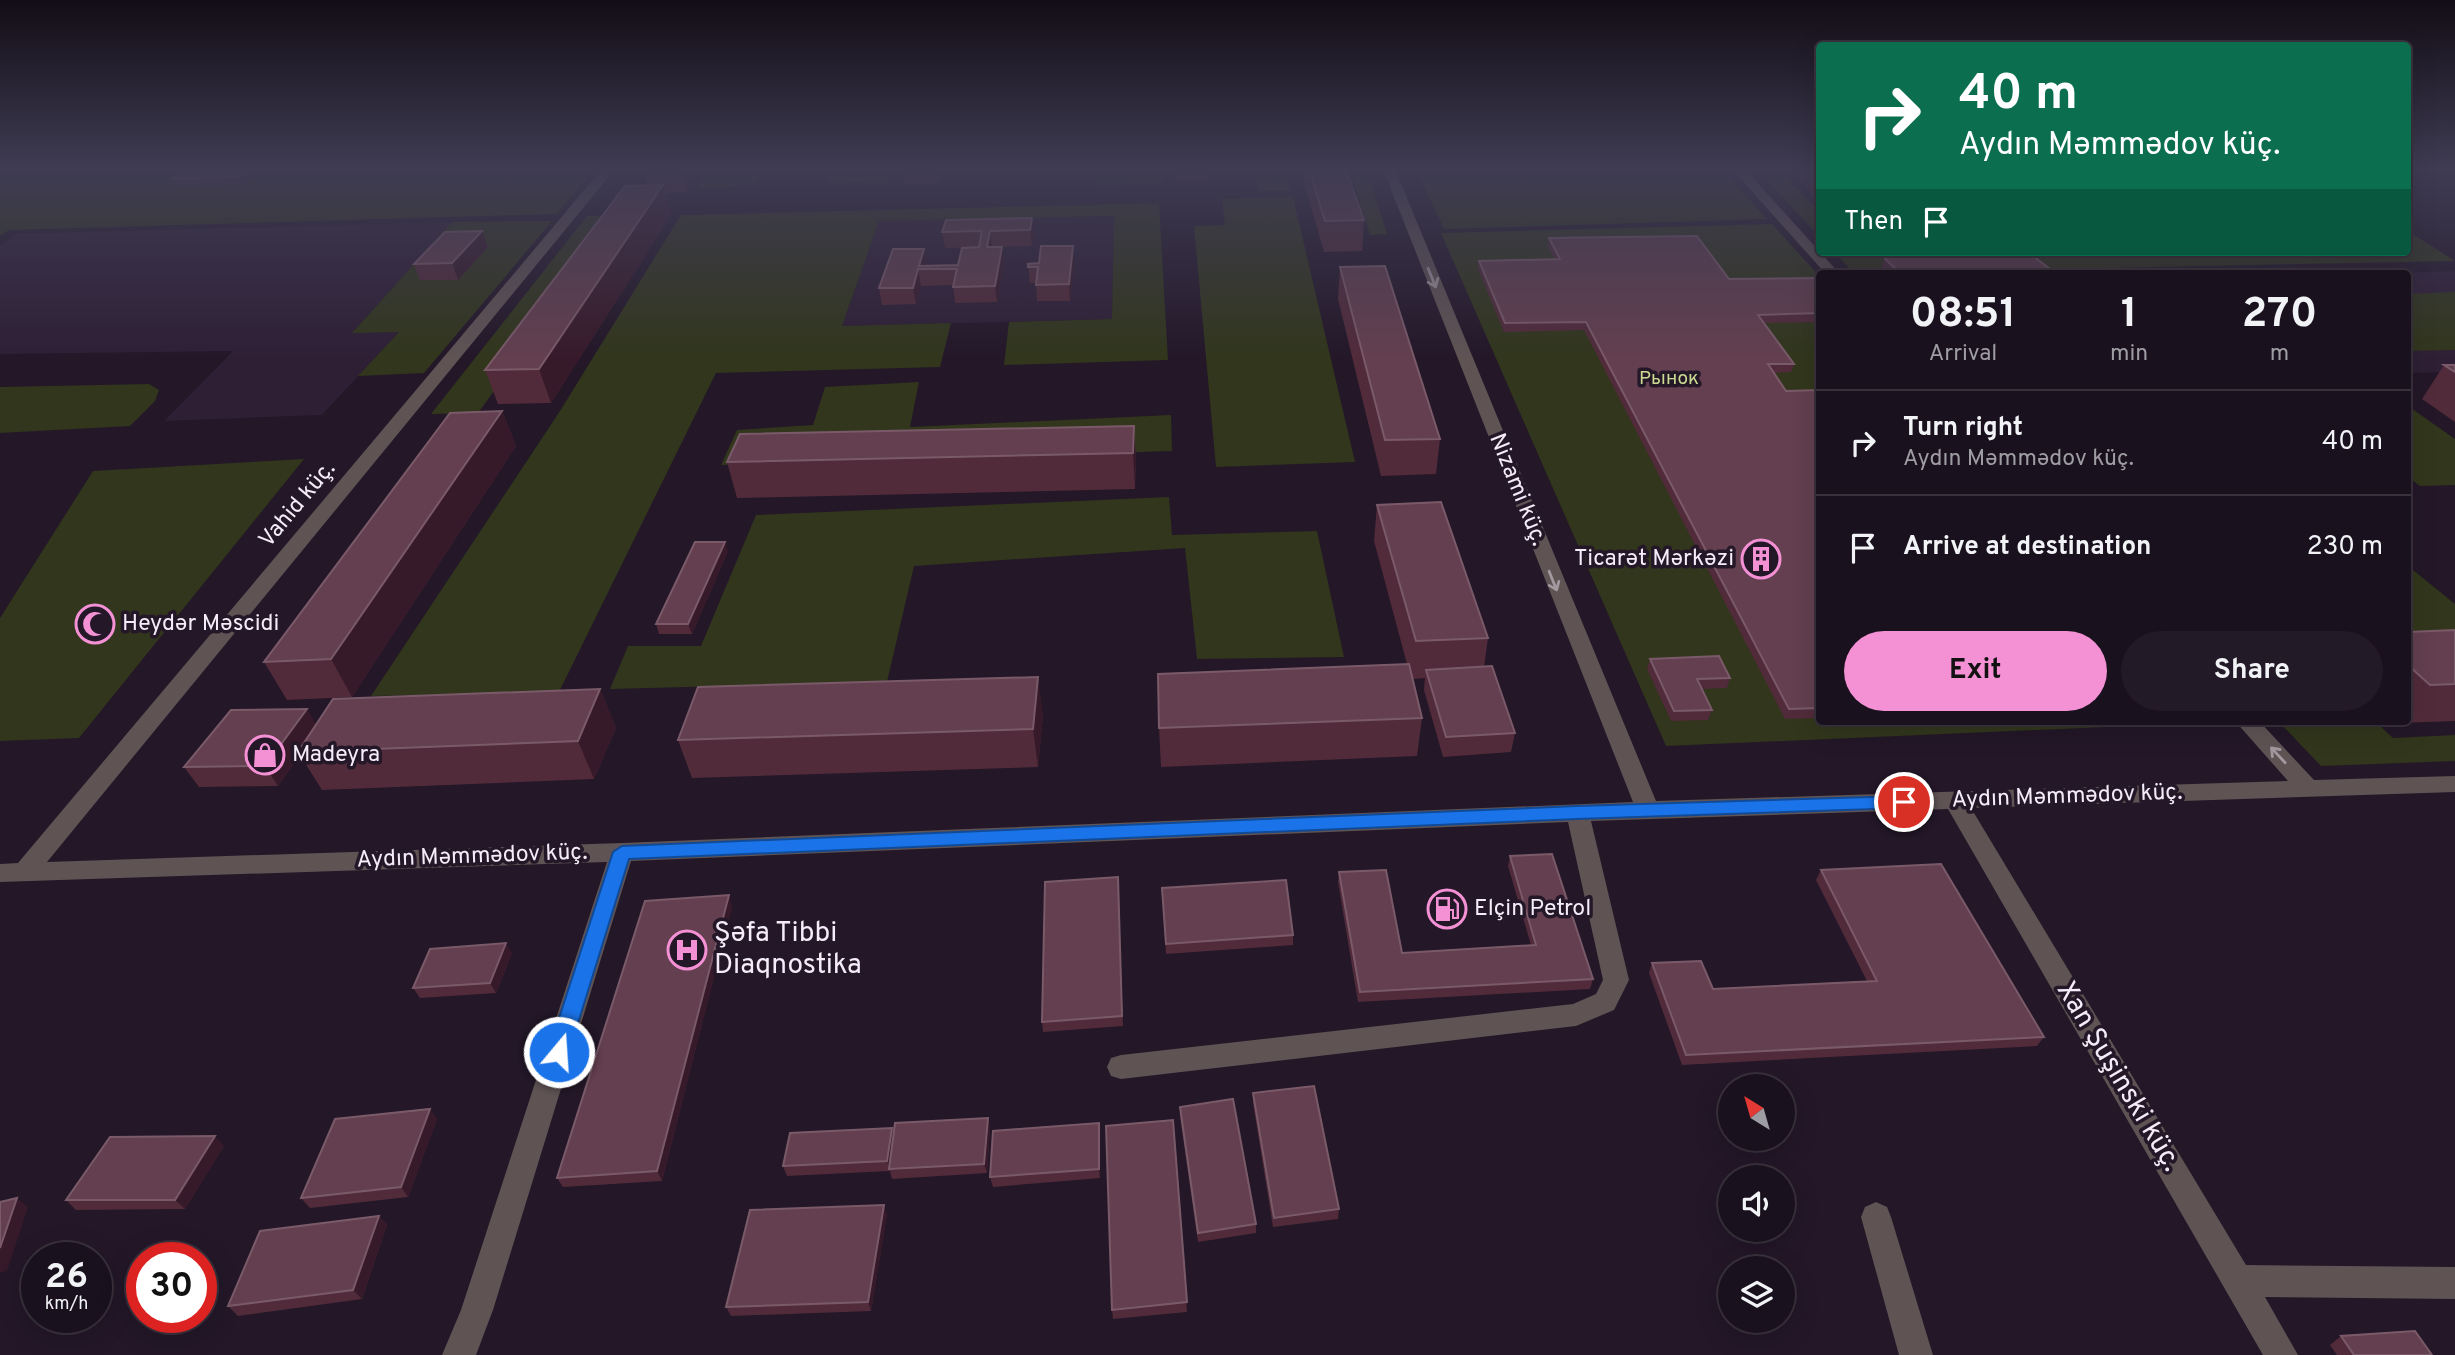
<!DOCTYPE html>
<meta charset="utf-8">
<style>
body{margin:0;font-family:Overpass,sans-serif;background:#231a27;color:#f1f3f6;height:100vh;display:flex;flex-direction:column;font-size:26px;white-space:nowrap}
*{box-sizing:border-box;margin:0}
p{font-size:23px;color:#9f9da4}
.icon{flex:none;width:38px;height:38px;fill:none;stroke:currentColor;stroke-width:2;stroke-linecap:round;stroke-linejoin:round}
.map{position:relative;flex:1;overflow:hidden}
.side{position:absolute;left:1816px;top:270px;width:595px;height:455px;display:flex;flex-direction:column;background:#1a111e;border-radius:7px;box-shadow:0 7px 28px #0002,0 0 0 2px #38313c}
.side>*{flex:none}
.banner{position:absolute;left:1816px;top:42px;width:595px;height:214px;border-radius:7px;box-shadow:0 7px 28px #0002,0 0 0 2px #38313c;background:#0b6e4f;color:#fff;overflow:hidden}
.needle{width:46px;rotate:323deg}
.tools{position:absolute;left:1718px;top:1074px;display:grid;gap:14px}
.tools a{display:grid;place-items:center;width:77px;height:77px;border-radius:50%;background:#1a111e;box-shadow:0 7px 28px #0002,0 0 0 2px #38313c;font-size:35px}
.speed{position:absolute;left:21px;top:1242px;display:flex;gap:14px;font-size:35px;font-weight:700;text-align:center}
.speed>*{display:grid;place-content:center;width:91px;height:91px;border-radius:50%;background:#1a111e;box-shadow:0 7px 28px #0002,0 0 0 2px #38313c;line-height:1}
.speed small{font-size:18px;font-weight:400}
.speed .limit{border:10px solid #d22;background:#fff;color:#111}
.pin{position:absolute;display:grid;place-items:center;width:60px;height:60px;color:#fff;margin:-30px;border:4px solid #fff;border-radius:50%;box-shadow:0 2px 7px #0007}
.me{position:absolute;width:77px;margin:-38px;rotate:18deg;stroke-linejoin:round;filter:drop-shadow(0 0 5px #0008)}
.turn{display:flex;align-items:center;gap:24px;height:147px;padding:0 28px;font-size:32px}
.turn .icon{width:91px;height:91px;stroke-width:2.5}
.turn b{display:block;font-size:49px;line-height:60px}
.then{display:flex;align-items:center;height:66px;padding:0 28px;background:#0003;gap:14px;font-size:26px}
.eta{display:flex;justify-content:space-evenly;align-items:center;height:119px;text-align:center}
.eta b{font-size:42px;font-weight:700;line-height:49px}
.action{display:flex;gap:14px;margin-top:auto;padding:14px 28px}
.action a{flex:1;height:80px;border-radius:42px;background:#f491d4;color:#111;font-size:28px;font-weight:700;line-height:80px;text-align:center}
.action a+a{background:#231a27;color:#f1f3f6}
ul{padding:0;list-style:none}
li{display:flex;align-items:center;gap:21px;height:105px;padding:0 28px;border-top:2px solid #38313c}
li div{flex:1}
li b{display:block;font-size:26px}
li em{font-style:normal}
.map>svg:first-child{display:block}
.built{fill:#2e1f35}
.green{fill:#31361c}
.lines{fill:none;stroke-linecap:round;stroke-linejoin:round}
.minor{fill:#5f5354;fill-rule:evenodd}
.wall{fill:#512b3a}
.shaded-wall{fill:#371a2a}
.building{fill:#633f4f;stroke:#7a5a69;stroke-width:2}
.oneway{stroke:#a2989e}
.route{fill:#1a73e8;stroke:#114b97;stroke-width:2}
.labels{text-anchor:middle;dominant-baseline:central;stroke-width:7;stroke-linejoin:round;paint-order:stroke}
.far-park-label{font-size:19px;fill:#ccdb92;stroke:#231728}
.street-label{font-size:23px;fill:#f4ecf8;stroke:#231728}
.poi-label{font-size:23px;fill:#f4ecf8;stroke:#231728;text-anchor:start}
.near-poi-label{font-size:28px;fill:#f4ecf8;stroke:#231728;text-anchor:start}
.near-street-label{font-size:28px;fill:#f4ecf8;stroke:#231728}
</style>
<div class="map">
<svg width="2455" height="1355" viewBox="0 0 2455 1355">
<rect width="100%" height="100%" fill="#231728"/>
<path class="built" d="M1115,216L1112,319L842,326L879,221Z
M452,222L353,332H399L322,415L164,421L233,351L0,354V246L16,234Z
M2455,271V372L2408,373V273H2398Z"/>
<path class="green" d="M0,169H594L557,214L9,230L0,236Z
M708,169H763L755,185L697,188Z
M832,169H897L892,181L827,183Z
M1096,169H1162L1163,183L1096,185Z
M1253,169H1285L1290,191H1258Z
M1350,169H1366L1387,234L1370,235Z
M1416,169H1721L1767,219L1444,229Z
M1756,169H1778L1820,212V237Z
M1293,197L1355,462L1216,467L1194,226L1225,225L1222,199Z
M1159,203L1168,360L1004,365L1009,322L1112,319L1114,216L879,221L842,326L951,323L940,367L716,373L559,692L371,696L560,411L681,215Z
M623,215L478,413L431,414L587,216Z
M552,221L424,373L358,376L399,332L352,333L452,222Z
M1772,224L1820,277V721L2220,722L1666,746L1441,233Z
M2408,231L2455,261L1854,273L1834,252H2408Z
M2455,292V350L2408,351V294Z
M919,382L910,427L1171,415L1172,451L721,465L737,430L813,425L825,387Z
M149,384L159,390L155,401L130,426L0,433V387Z
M2408,406L2455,439V485L2420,486L2408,477Z
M304,459L79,738L0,741V618L93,471Z
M1169,497L1172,535L1317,531L1344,657L1197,659L1185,548L914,566L887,682L610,689L628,646H701L756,515Z
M2408,566L2455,604V642L2408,646Z
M2278,721H2375L2393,738L2455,735V761L2321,766Z"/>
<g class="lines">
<path class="minor" d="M602,169H615L47,862L622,843L1633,802L1383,169H1395L1656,801L2288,781L2235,721H2259L2314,780L2455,776V792L1971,808L2246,1265L2455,1267V1299L2265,1297L2298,1355H2263L1948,809L1591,821L1629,980L1614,1010L1576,1026L1121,1079L1111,1076L1107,1067L1111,1058L1121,1055L1573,1004L1596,994L1603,980L1568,822L631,861L493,1310L476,1355H442L461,1310L607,862L0,882V864L18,863Z
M1732,169H1745L1839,273H1825Z
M1876,1202L1887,1207L1891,1217L1933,1355H1899L1861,1217L1865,1207Z"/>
</g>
<path class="wall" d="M185,169H261L242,185L176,187L172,179Z
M643,169H700L686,192L665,193L671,215L551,403L498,404L485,370L647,186Z
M902,169H943L939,184H904Z
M1173,169H1210V181H1174Z
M1300,169H1346L1364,220L1362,251L1324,252Z
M1789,169H1820V202Z
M1032,218L1034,233L1032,246L992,247L1004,263L997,302L955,303L953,285L921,286L916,304L882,305L879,288L927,265L926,266L958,265L979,247L945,248L942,232Z
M482,231L488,247L458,280H420L414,264Z
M1549,238L1729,279L1820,278V322L1764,323L1794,364L1791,372L1774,373L1786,391L1820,390V718L1785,719L1584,330L1504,332L1478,269L1479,261L1555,259L1548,246Z
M1073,246L1074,262L1070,301H1037L1036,283H1030L1028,264L1039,263Z
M1886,254L2055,273H1880Z
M1340,267L1440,439L1436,474L1381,476L1338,299Z
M2444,365H2455V422L2422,399Z
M502,411L516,446L352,697L287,700L264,662Z
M1134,426L1136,461L1135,489L737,498L727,462Z
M1377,505L1488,638L1484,667L1515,733L1511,752L1443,757L1424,690L1425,678L1413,679L1422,718L1417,756L1161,767L1159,728L1407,664L1374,541Z
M728,551L692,634H659L656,624Z
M2455,630V721L2400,723L2398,721H2408V632Z
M1650,659L1730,678L1727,688L1702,689L1712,710L1708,720L1671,721L1647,669Z
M600,689L616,728L594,779L322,790L300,755L278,786L199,787L184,767L316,725Z
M1043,715L1038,767L692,778L678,740Z
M1510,856L1593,979L1590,989L1358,1002L1338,882L1339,872L1402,953L1531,945L1508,866Z
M1821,870L2044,1037L2037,1046L1682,1065L1649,973L1652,963L1713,989L1867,981L1816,880Z
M1118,877L1123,1026L1043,1032L1042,1022Z
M1162,888L1293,935V945L1166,954Z
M732,906L662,1181L563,1187L557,1178Z
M512,953L496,993L420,998L413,988Z
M1253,1093L1339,1209L1338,1219L1273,1227L1253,1103Z
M1180,1107L1256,1224V1233L1198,1242L1180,1116Z
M437,1119L408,1197L310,1208L301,1198Z
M1173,1120L1187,1312L1113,1319L1112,1310Z
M1099,1123L1100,1178L993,1187L990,1177Z
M990,1127L987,1173L892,1179L890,1171L787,1176L783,1166L892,1128L894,1134Z
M224,1146L185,1209L76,1210L66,1200Z
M887,1214L871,1311L731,1316L726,1307Z
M379,1216L387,1225L362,1299L238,1316L228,1306Z
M2341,1336L2432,1355H2337L2330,1345Z"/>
<path class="shaded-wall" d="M248,169H261L242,185L238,177Z
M680,169H700L686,192Z
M937,169H943L939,184Z
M663,185L671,215L551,403L539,369Z
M1032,218L1034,233L1032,246L1030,230Z
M482,231L488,247L458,280L452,263Z
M990,231L992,247L989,263L987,247Z
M1073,246L1074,262L1070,301L1069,284Z
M1002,247L1004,263L997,302L995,286Z
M924,249L927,265L925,269L919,266Z
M918,269L921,286L916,304L913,288Z
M502,411L516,446L352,697L331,659Z
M1134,426L1136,461L1135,489L1133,453Z
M725,542L728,551L692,634L688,624Z
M1038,677L1043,715L1038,767L1033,729Z
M600,689L616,728L594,779L578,741Z
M307,709L319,729L298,752L300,755L278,786L265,766Z
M729,895L732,906L662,1181L657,1171Z
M506,943L512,953L496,993L490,983Z
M430,1109L437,1119L408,1197L401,1187Z
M988,1118L990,1127L987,1173L984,1164Z
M1099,1123L1100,1133V1178L1099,1169Z
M892,1128L895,1138L890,1171L887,1161Z
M215,1136L224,1146L185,1209L175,1200Z
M17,1198L28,1207L7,1271L0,1273V1248Z
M884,1205L887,1214L871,1311L868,1302Z
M379,1216L387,1225L362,1299L353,1290Z"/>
<path class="building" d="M185,169H248L238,177L172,179Z
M1309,169H1346L1364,220L1325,221Z
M663,185L539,369L485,370L625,186Z
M1032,218L1030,230L990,231L987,247H1002L995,286L953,287L957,269H918L913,288H879L893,249H924L919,266L958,265L962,248L979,247L982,231L942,232L946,220Z
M482,231L452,263L414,264L445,232Z
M1697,236L1729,279L1820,278V313L1758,315L1794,364H1768L1786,391L1820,390V708L1789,709L1586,322L1505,323L1479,261L1560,259L1549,238Z
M1041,246H1073L1069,284L1036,285L1038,267H1028V264L1039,263Z
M1911,252H2028L2055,273H1900L1885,259L1886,254L1897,253Z
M1385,266L1440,439L1385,440L1340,267Z
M2444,365H2455V372Z
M502,411L331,659L264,662L450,413Z
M1134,426L1133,453L727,462L740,434Z
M1441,502L1488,638L1416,641L1377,505Z
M695,542H725L688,624H656Z
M2455,630V684L2430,685L2408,665V632Z
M1719,656L1730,678L1697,679L1712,710L1674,711L1650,659Z
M1409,664L1422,718L1159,728L1158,674Z
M1492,666L1515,733L1446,737L1426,670Z
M1038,677L1033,729L678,740L698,687Z
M600,689L578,741L298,752L333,699Z
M307,709L265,766L184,767L231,710Z
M1552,854L1593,979L1360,992L1339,872L1386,870L1402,953L1536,945L1510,856Z
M1941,864L2044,1037L1686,1055L1652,963L1701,961L1713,989L1877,981L1821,870Z
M1118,877L1122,1016L1042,1022L1045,882Z
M1286,880L1293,935L1166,944L1162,888Z
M729,895L657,1171L557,1178L645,901Z
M506,943L490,983L413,988L430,949Z
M1314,1086L1339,1209L1274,1218L1253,1093Z
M1233,1099L1256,1224L1198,1233L1180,1107Z
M430,1109L401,1187L301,1198L335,1119Z
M988,1118L984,1164L889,1169L895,1123Z
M1173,1120L1187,1302L1112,1310L1106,1126Z
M1099,1123V1169L990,1177L993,1131Z
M892,1128L887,1161L783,1166L790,1133Z
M215,1136L175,1200H66L110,1137Z
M17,1198L0,1248V1202Z
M884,1205L868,1302L726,1307L750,1210Z
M379,1216L353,1290L228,1306L260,1231Z
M2415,1331L2432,1355H2354L2341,1336Z"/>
<defs><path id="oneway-shaft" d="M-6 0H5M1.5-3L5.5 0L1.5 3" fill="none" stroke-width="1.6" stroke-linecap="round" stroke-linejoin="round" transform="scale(1.75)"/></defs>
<g class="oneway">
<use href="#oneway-shaft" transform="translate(1432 278) rotate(68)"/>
<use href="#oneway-shaft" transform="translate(1553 581) rotate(68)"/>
<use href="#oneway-shaft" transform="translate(2278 755) rotate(-133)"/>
</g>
<linearGradient id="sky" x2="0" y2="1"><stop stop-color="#130d16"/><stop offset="0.47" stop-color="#3f3c53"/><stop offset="1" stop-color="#3f3c53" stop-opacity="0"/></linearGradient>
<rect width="2455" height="359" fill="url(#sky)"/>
<path class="route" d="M1904,796L1912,802L1904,808L1577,819L629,859L569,1052L566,1058L559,1061L551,1058L548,1052L613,852L622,846L1577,806Z"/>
<defs>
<symbol id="building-ring" viewBox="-11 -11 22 22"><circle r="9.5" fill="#231728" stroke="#f491d4" stroke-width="1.5"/><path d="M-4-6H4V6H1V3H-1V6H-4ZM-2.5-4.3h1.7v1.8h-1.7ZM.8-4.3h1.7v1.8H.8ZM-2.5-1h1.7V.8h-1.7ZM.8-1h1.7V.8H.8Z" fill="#f491d4"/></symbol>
<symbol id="mosque-ring" viewBox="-11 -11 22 22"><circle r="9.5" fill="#231728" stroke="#f491d4" stroke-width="1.5"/><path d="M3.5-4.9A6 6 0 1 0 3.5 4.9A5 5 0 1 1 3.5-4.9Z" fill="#f491d4"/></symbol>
<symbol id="shop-ring" viewBox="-11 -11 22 22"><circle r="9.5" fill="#231728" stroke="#f491d4" stroke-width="1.5"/><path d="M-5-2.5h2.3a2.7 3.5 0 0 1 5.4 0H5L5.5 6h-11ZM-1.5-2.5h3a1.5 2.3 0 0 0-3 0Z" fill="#f491d4"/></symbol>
<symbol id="fuel-ring" viewBox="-11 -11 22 22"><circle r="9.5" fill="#231728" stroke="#f491d4" stroke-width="1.5"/><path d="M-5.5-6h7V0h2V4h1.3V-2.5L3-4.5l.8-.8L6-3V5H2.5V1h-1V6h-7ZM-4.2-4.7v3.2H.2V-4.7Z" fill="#f491d4"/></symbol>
<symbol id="hospital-ring" viewBox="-11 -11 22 22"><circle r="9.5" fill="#231728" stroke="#f491d4" stroke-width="1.5"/><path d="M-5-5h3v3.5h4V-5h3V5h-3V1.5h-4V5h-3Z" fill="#f491d4"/></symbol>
</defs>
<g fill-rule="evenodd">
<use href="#building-ring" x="1739" y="537" width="44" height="44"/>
<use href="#mosque-ring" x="73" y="602" width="44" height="44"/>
<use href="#shop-ring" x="243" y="733" width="44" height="44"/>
<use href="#fuel-ring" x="1425" y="887" width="44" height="44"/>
<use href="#hospital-ring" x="665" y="928" width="44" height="44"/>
</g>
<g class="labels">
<g class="far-park-label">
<text x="1669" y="379">Рынок</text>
</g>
<g class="street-label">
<text transform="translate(1517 490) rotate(68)">Nizami küç.</text>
<text transform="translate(298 505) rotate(-50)">Vahid küç.</text>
<text transform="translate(2067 797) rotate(-2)">Aydın Məmmədov küç.</text>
<text transform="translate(472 857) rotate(-2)">Aydın Məmmədov küç.</text>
</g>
<g class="poi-label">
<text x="1734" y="559" text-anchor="end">Ticarət Mərkəzi</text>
<text x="122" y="624">Heydər Məscidi</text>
<text x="292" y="755">Madeyra</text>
<text x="1474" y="909">Elçin Petrol</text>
</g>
<g class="near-poi-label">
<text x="714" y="934">Şəfa Tibbi<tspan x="714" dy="32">Diaqnostika</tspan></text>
</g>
<g class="near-street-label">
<text transform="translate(2118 1077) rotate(59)">Xan Şuşinski küç.</text>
</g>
</g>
</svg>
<div class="tools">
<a><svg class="needle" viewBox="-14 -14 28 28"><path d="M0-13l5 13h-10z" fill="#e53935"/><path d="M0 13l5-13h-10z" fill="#9f9da4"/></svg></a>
<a><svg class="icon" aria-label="sound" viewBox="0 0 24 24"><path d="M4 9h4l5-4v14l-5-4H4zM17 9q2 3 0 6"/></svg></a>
<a><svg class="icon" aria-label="layers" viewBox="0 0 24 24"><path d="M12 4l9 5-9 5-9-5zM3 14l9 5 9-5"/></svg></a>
</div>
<div class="speed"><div>26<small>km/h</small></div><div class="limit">30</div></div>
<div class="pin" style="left:1904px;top:802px;background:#d93025"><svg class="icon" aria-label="arrive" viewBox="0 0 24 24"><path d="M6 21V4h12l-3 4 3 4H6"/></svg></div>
<svg class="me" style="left:559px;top:1052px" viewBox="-20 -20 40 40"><circle r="17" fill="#1a73e8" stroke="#fff" stroke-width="3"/><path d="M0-11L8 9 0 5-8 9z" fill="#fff"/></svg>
<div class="banner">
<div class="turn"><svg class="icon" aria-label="right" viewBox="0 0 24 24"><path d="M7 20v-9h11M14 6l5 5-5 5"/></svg><div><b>40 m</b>Aydın Məmmədov küç.</div></div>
<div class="then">Then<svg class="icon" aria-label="arrive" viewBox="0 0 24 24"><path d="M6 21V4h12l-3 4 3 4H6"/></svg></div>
</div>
<section class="side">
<div class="eta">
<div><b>08:51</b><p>Arrival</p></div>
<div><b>1</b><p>min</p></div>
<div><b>270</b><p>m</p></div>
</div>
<ul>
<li><svg class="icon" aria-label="right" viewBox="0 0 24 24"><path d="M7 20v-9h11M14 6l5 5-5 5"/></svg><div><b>Turn right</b><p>Aydın Məmmədov küç.</p></div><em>40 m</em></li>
<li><svg class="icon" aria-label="arrive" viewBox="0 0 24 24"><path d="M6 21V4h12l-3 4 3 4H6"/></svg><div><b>Arrive at destination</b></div><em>230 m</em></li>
</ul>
<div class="action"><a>Exit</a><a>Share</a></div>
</section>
</div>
